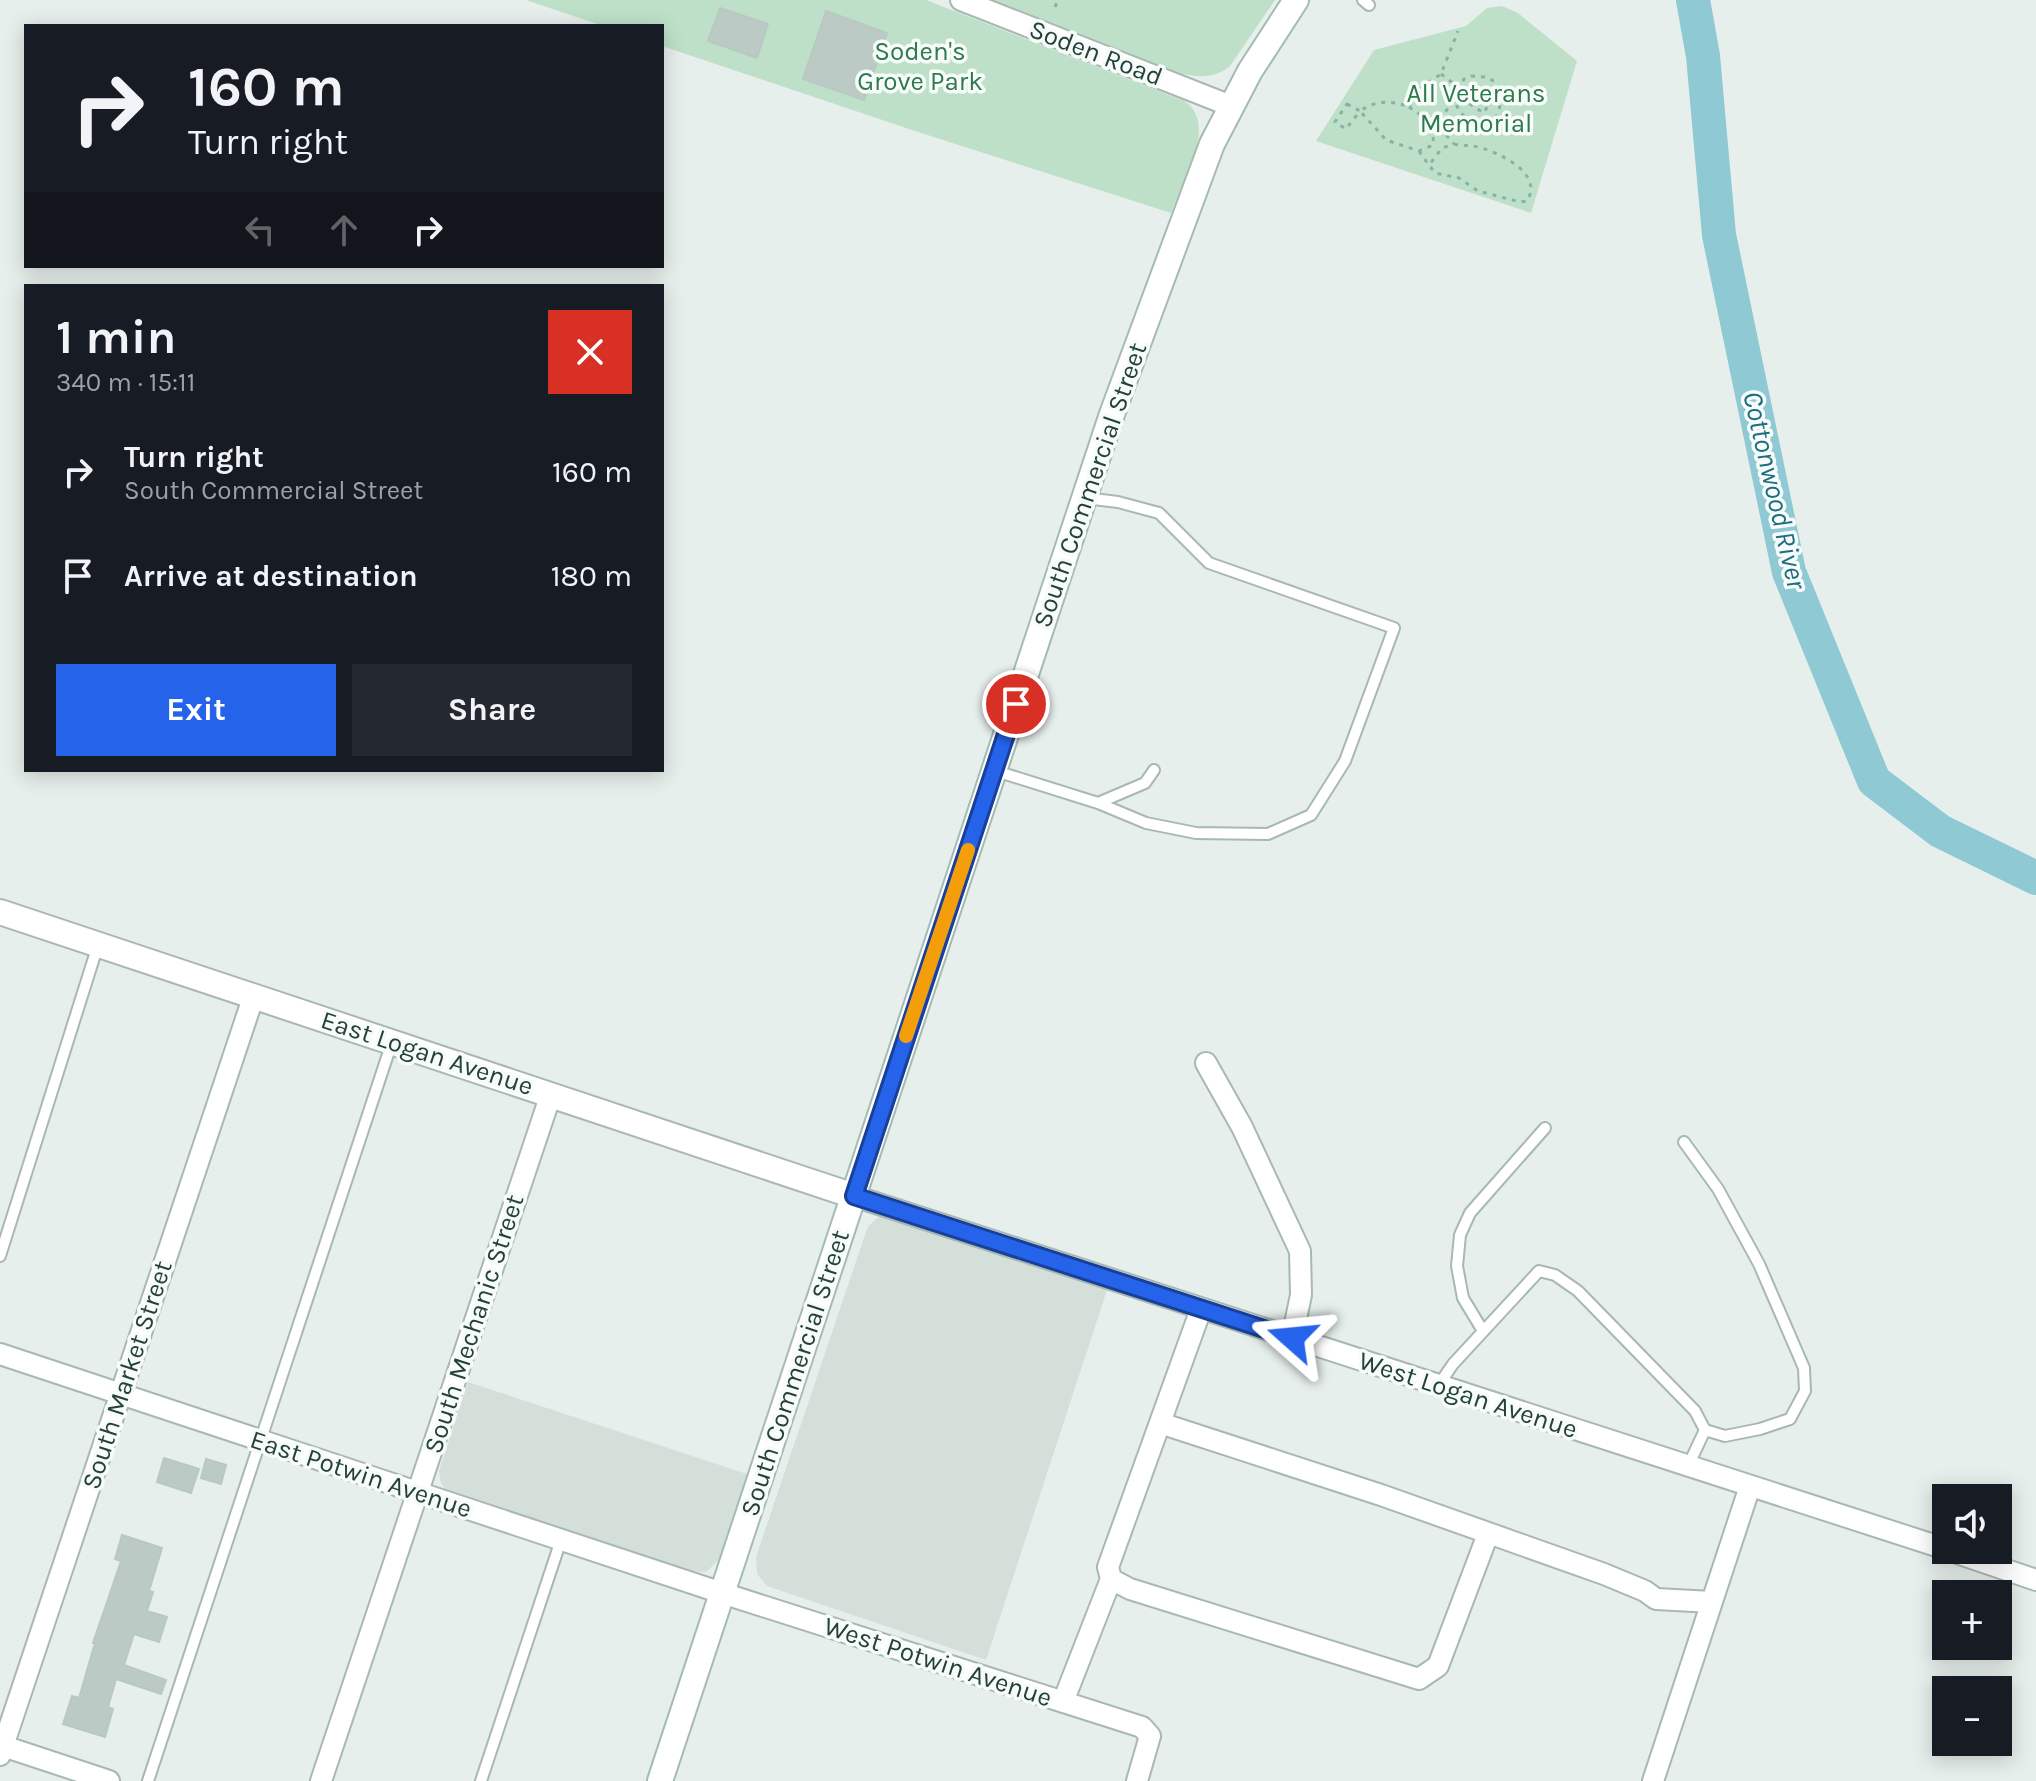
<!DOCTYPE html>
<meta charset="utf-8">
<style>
body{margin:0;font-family:Karla,sans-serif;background:#242831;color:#f1f3f6;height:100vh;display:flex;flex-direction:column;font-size:30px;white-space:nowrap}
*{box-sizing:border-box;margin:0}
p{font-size:26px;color:#9ea1a6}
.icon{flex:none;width:44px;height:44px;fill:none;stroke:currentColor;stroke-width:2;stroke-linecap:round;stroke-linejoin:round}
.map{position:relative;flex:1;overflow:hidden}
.details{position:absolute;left:24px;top:284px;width:640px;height:488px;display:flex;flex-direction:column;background:#171b24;border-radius:0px;box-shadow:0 4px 20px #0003}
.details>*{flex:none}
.guide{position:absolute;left:24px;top:24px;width:640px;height:244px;border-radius:0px;box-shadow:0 4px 20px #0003;background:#171b24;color:#f1f3f6;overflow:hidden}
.tools{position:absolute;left:1932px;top:1484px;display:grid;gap:16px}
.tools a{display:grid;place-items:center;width:80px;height:80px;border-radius:0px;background:#171b24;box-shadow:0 4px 20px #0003;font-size:40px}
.pin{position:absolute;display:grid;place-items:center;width:68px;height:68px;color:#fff;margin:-34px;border:4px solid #fff;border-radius:50%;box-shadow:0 2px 8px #0007}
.me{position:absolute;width:88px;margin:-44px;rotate:288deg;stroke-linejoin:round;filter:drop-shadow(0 0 6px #0008)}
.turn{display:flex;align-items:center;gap:28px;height:168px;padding:0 32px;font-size:36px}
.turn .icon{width:104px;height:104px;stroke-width:2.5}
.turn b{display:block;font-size:56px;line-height:68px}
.lanes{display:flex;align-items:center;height:76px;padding:0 32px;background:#0003;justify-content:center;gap:40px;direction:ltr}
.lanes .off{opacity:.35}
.round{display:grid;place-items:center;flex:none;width:84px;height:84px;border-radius:0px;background:#242831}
.headline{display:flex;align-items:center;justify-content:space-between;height:136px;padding:0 32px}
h1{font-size:48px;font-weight:700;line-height:60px}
.button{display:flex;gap:16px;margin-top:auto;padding:16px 32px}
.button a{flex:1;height:92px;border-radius:0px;background:#2563eb;color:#fff;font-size:32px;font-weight:700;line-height:92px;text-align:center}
.button a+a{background:#242831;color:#f1f3f6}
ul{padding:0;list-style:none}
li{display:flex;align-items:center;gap:24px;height:104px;padding:0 32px}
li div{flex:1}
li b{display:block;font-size:30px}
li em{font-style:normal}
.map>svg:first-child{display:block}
.built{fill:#d4dfda}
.green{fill:#bfe0c8}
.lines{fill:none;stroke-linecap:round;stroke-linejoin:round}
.river{stroke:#8ec9d4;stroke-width:34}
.building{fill:#bbcac4;stroke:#b8c9c2;stroke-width:2}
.service-casing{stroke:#a8b8b2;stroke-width:14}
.minor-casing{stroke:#a8b8b2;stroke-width:24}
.tertiary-casing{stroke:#a8b8b2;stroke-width:28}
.secondary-casing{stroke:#a4bbb3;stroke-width:28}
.path{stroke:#86b3a5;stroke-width:3;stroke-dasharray:4 6;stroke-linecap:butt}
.service{stroke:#fff;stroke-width:10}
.minor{stroke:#fff;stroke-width:20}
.tertiary{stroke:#fff;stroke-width:24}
.secondary{stroke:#fff;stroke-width:24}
.route-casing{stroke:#184099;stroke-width:20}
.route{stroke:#2563eb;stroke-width:14}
.slow{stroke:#f59e0b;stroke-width:14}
.labels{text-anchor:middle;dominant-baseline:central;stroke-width:7;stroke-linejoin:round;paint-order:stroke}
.park-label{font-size:26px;fill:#2d7a4b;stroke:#f7fbf9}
.street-label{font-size:26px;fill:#24423a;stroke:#f7fbf9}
.water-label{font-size:28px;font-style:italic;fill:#1c6f80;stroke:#f7fbf9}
</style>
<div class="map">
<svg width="2036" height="1781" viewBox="0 0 2036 1781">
<rect width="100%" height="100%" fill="#e6efeb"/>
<path class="built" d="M880,1216L1107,1290L986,1660L767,1586L757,1574L756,1557L868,1226Z
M468,1382L750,1475L721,1558L706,1572L689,1571L445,1489L441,1483L439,1471Z"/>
<path class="green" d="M526,0H926L1184,101C1219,123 1183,182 1171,213L915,131L662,46V26H603Z
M992,0H1275L1230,66C1213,79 1201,77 1182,74Z
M1502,6L1518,13L1577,61L1531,213L1316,141L1374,50L1466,26L1487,8Z"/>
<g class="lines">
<path class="river" d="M1693,0L1703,56L1719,235L1789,572L1874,781L1940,831L2036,878"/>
</g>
<path class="building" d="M720,8L768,24L757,58L708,41Z
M826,11L887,33L864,100L803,79Z
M164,1458L199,1469L191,1493L157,1482Z
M206,1459L226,1465L221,1484L201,1478Z
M122,1535L162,1548L149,1591L153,1592L147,1611L167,1617L159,1642L134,1634L124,1665L166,1680L161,1694L116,1679L108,1707L113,1709L105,1737L63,1724L72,1696L79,1698L95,1643H93L121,1561L115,1559Z"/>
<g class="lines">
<defs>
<path id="service" d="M1363,0L1369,5
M1085,498L1118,502L1159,513L1209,563L1394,628L1345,761L1311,815L1268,834L1196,833L1146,823L1098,803
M996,771L1098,803L1145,783L1154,770
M0,1256L98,945
M1483,1331L1463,1298L1457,1266L1460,1235L1470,1213L1545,1128
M1438,1386L1453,1364L1539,1271L1555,1275L1578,1291L1695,1411L1705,1430L1725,1436L1760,1429L1790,1419L1805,1391L1804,1368L1759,1264L1718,1189L1684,1142
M1688,1466L1705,1430
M148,1781L392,1042
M481,1781L561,1540"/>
<path id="minor" d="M961,0L1231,106
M1206,1063L1242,1127L1300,1251L1301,1295L1292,1338
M854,1196L1946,1549
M0,1354L722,1593L1142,1727L1150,1736L1137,1781
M1160,1423L1381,1495L1604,1574L1645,1591L1656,1599L1712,1602
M1948,1550L2036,1580
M1111,1579L1130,1589L1419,1679L1438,1666L1488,1534
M1063,1702L1111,1579L1108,1567L1201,1309
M0,1745L109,1781
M0,1755L254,995
M321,1781L551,1094
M1653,1781L1750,1486"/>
<path id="tertiary" d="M0,912L854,1196"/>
<path id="secondary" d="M660,1781L1112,414L1212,144L1250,71L1296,0"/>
</defs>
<use href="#service" class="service-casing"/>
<use href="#minor" class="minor-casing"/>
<use href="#tertiary" class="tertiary-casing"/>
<use href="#secondary" class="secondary-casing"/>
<path class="path" d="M1055,7L1058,0
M1441,74L1470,96
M1471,76L1485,77L1496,82C1503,98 1502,110 1491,124C1472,127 1461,117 1454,100L1464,79Z
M1475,89L1492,97L1484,113L1468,103Z
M1453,100L1443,116L1441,129L1454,144
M1347,104L1360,111L1346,129L1335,122Z
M1409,107C1424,117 1435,125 1433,145L1419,151L1386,140L1360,111C1376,100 1391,100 1409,107L1420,88L1441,74L1458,31
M1454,144C1461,146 1467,145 1473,146C1495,150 1545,172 1527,201L1520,202L1478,191L1459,178L1435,173L1429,165L1442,148Z
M1419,151L1428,164"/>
<use href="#service" class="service"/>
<use href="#minor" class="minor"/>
<use href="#tertiary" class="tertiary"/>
<use href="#secondary" class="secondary"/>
</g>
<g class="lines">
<defs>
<path id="route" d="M1016,704L854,1196L1292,1338"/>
</defs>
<use href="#route" class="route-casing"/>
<use href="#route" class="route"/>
<path class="slow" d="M906,1036L968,850"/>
</g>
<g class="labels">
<g class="park-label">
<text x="920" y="51">Soden's<tspan x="920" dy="30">Grove Park</tspan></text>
<text x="1476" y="93">All Veterans<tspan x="1476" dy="30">Memorial</tspan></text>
</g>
<g class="street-label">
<text transform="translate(1096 53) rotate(21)">Soden Road</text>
<text transform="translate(1090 485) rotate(-71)">South Commercial Street</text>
<text transform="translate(427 1053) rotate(18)">East Logan Avenue</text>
<text transform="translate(474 1324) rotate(-72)">South Mechanic Street</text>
<text transform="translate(795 1373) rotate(-72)">South Commercial Street</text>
<text transform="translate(127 1375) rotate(-72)">South Market Street</text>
<text transform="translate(1468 1395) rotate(18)">West Logan Avenue</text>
<text transform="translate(361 1474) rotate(18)">East Potwin Avenue</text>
<text transform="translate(938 1662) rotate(18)">West Potwin Avenue</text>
</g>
<g class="water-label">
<text transform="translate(1775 490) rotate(77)">Cottonwood River</text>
</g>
</g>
</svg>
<div class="tools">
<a><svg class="icon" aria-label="sound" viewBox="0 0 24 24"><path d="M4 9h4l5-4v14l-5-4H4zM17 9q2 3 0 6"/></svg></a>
<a>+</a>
<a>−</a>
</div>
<div class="pin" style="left:1016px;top:704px;background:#d93025"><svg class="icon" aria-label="arrive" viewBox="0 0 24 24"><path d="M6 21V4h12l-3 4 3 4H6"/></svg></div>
<svg class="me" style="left:1292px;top:1338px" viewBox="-20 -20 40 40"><path d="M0-17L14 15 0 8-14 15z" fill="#2563eb" stroke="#fff" stroke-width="4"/></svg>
<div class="guide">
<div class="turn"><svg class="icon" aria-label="right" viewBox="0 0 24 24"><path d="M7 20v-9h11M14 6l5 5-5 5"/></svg><div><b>160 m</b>Turn right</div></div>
<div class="lanes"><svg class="icon off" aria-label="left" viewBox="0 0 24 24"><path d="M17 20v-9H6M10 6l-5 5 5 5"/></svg><svg class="icon off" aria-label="ahead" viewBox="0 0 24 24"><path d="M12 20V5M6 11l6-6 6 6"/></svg><svg class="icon" aria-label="right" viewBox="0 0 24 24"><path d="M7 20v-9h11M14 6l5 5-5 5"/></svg></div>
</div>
<section class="details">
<div class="headline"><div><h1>1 min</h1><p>340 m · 15:11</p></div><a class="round" style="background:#d93025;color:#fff"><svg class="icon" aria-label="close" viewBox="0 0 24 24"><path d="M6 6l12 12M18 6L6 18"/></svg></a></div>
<ul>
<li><svg class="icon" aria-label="right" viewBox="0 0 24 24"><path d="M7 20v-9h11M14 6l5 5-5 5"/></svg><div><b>Turn right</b><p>South Commercial Street</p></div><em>160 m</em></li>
<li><svg class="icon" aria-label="arrive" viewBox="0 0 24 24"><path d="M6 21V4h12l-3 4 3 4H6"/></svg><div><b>Arrive at destination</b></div><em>180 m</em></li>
</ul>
<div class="button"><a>Exit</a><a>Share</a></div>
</section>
</div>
